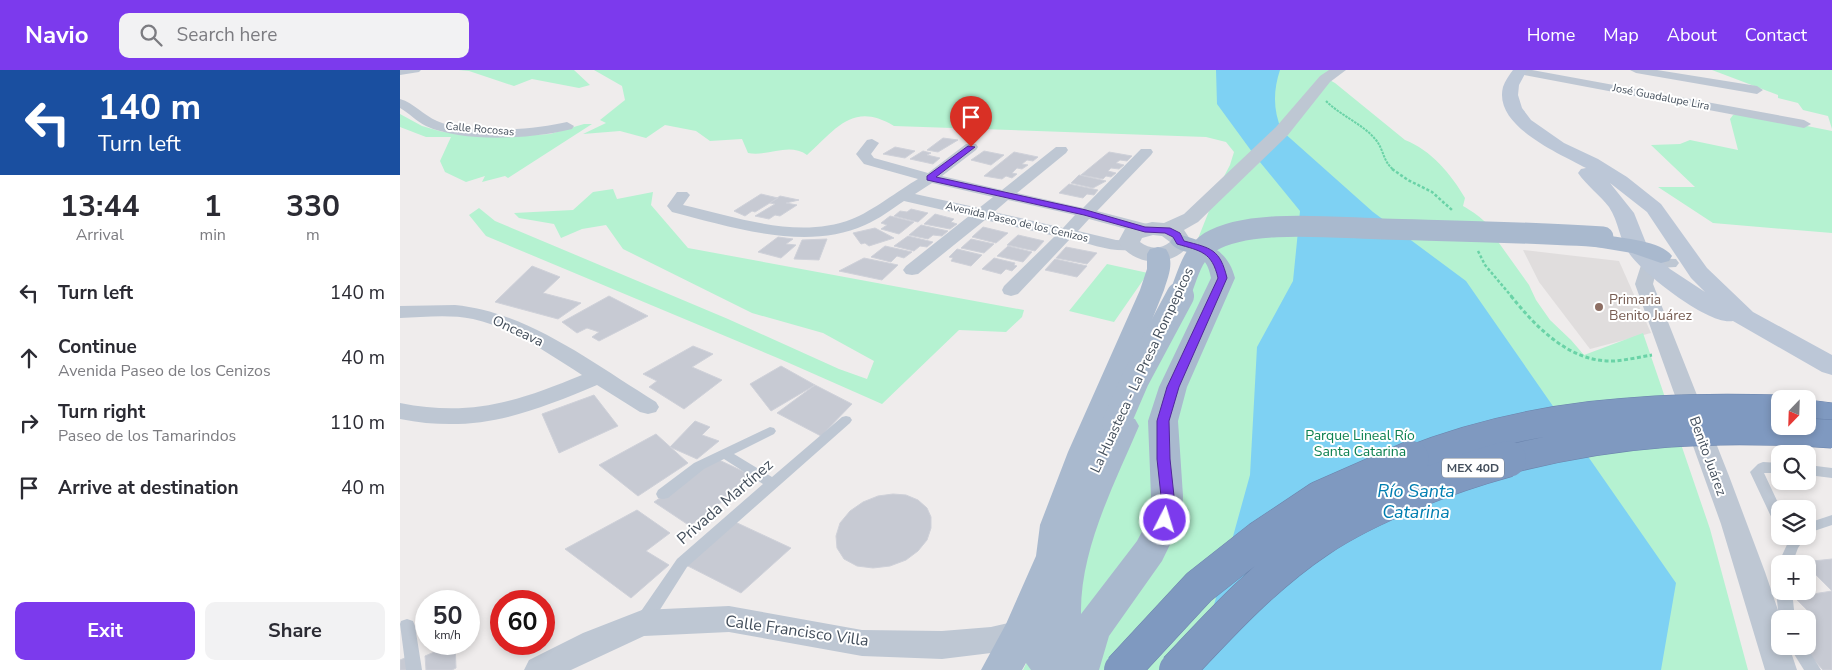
<!DOCTYPE html>
<meta charset="utf-8">
<style>
body{margin:0;font-family:"Nunito Sans",sans-serif;background:#f2f2f3;color:#2b2b33;height:100vh;display:flex;flex-direction:column;font-size:19px;white-space:nowrap}
*{box-sizing:border-box;margin:0}
p{font-size:16px;color:#7c7c81}
.icon{flex:none;width:28px;height:28px;fill:none;stroke:currentColor;stroke-width:2;stroke-linecap:round;stroke-linejoin:round}
.map{position:relative;flex:1;overflow:hidden}
.drawer{display:flex;flex-direction:column;background:#fff;width:400px}
.drawer>*{flex:none}
.guide{background:#1a4fa0;color:#fff;overflow:hidden}
.needle{width:32px;rotate:203deg}
.controls{position:absolute;left:1371px;top:320px;display:grid;gap:10px}
.controls a{display:grid;place-items:center;width:45px;height:45px;border-radius:10px;background:#fff;box-shadow:0 2px 8px #0003;font-size:25px}
.speed{position:absolute;left:15px;top:520px;display:flex;gap:10px;font-size:25px;font-weight:700;text-align:center}
.speed>*{display:grid;place-content:center;width:65px;height:65px;border-radius:50%;background:#fff;box-shadow:0 2px 8px #0003;line-height:1}
.speed small{font-size:12px;font-weight:400}
.speed .limit{border:8px solid #d22;background:#fff;color:#111}
.pin{position:absolute;display:grid;place-items:center;width:42px;height:42px;color:#fff;margin:-51px -21px;border-radius:50% 50% 50% 0;rotate:-45deg;box-shadow:0 0 5px #0007}
.pin .icon{rotate:45deg}
.me{position:absolute;width:55px;margin:-28px;rotate:5deg;stroke-linejoin:round;filter:drop-shadow(0 0 4px #0008)}
.turn{display:flex;align-items:center;gap:18px;height:105px;padding:0 15px;font-size:22px}
.turn .icon{width:65px;height:65px;stroke-width:2.5}
.turn b{display:block;font-size:35px;line-height:42px}
.eta{display:flex;justify-content:space-evenly;align-items:center;height:85px;text-align:center}
.eta b{font-size:30px;font-weight:700;line-height:35px}
.action{display:flex;gap:10px;margin-top:auto;padding:10px 15px}
.action a{flex:1;height:58px;border-radius:10px;background:#7c3aed;color:#fff;font-size:20px;font-weight:700;line-height:58px;text-align:center}
.action a+a{background:#f2f2f3;color:#2b2b33}
ul{padding:0;list-style:none}
li{display:flex;align-items:center;gap:15px;height:65px;padding:0 15px}
li div{flex:1}
li b{display:block;font-size:19px}
li em{font-style:normal}
header{display:flex;align-items:center;gap:30px;box-sizing:border-box;height:70px;padding:0 25px;background:#7c3aed;color:#fff}
header strong{font-size:24px}
nav{display:flex;gap:28px;margin-inline-start:auto;font-size:18px}
.search{width:350px;height:45px;background:#f2f2f3;display:flex;align-items:center;gap:12px;box-sizing:border-box;padding:0 18px;border-radius:10px;color:#7c7c81;font-size:19px}
main{display:flex;flex:1;min-height:0}
.map>svg:first-child{display:block}
.education{fill:#e0dddd}
.green{fill:#b5f2d1}
.water{fill:#7ed1f3}
.building{fill:#c7cad3;stroke:#cfd1d9}
.lines{fill:none;stroke-linecap:round;stroke-linejoin:round}
.motorway-casing{stroke:#6a84ac;stroke-width:1}
.path-far2{stroke:#6ad3a7;stroke-width:2;stroke-dasharray:2.5 1;stroke-linecap:butt}
.path-far1{stroke:#6ad3a7;stroke-width:2.5;stroke-dasharray:3 2;stroke-linecap:butt}
.path{stroke:#6ad3a7;stroke-width:3;stroke-dasharray:4 2.5;stroke-linecap:butt}
.service{fill:#bec7d3;fill-rule:evenodd}
.minor{fill:#bec7d3;fill-rule:evenodd}
.tertiary{fill:#bec7d3;fill-rule:evenodd}
.secondary{fill:#bcc7d7;fill-rule:evenodd}
.primary{fill:#a9b9ce;fill-rule:evenodd}
.motorway{fill:#7f99c0;fill-rule:evenodd}
.motorway-bridge-far1-casing{stroke:#6a84ac;stroke-width:29;stroke-linecap:butt}
.motorway-bridge-casing{stroke:#6a84ac;stroke-width:37;stroke-linecap:butt}
.primary-bridge-far1{stroke:#a9b9ce;stroke-width:21}
.primary-bridge{stroke:#a9b9ce;stroke-width:28}
.motorway-bridge-far1{stroke:#7f99c0;stroke-width:28}
.motorway-bridge{stroke:#7f99c0;stroke-width:36}
.route{fill:#7c3aed;stroke:#51269a}
.education-dot{fill:#8d6e63;stroke:#fff;stroke-width:2}
.labels{text-anchor:middle;dominant-baseline:central;stroke-width:4;stroke-linejoin:round;paint-order:stroke}
.far-street-label{font-size:11px;fill:#434e5b;stroke:#fff}
.shield{fill:#fff;stroke:#7b838c;stroke-width:1}
.shield-label{font-size:12px;font-weight:bold;fill:#434e5b}
.education-label{font-size:14px;fill:#785e54;stroke:#fff;text-anchor:start}
.street-label{font-size:14px;fill:#434e5b;stroke:#fff}
.park-label{font-size:14px;fill:#0e8151;stroke:#fff}
.near-street-label{font-size:16px;fill:#434e5b;stroke:#fff}
.near-water-label{font-size:18px;font-style:italic;fill:#007eb1;stroke:#fff}
</style>
<header>
<strong>Navio</strong>
<div class="search"><svg class="icon" aria-label="search" viewBox="0 0 24 24"><circle cx="10" cy="10" r="6"/><path d="M15 15l6 6"/></svg>Search here</div>
<nav><a>Home</a><a>Map</a><a>About</a><a>Contact</a></nav>
</header>
<main>
<section class="drawer">
<div class="guide">
<div class="turn"><svg class="icon" aria-label="left" viewBox="0 0 24 24"><path d="M17 20v-9H6M10 6l-5 5 5 5"/></svg><div><b>140 m</b>Turn left</div></div>
</div>
<div class="eta">
<div><b>13:44</b><p>Arrival</p></div>
<div><b>1</b><p>min</p></div>
<div><b>330</b><p>m</p></div>
</div>
<ul>
<li><svg class="icon" aria-label="left" viewBox="0 0 24 24"><path d="M17 20v-9H6M10 6l-5 5 5 5"/></svg><div><b>Turn left</b></div><em>140 m</em></li>
<li><svg class="icon" aria-label="ahead" viewBox="0 0 24 24"><path d="M12 20V5M6 11l6-6 6 6"/></svg><div><b>Continue</b><p>Avenida Paseo de los Cenizos</p></div><em>40 m</em></li>
<li><svg class="icon" aria-label="right" viewBox="0 0 24 24"><path d="M7 20v-9h11M14 6l5 5-5 5"/></svg><div><b>Turn right</b><p>Paseo de los Tamarindos</p></div><em>110 m</em></li>
<li><svg class="icon" aria-label="arrive" viewBox="0 0 24 24"><path d="M6 21V4h12l-3 4 3 4H6"/></svg><div><b>Arrive at destination</b></div><em>40 m</em></li>
</ul>
<div class="action"><a>Exit</a><a>Share</a></div>
</section>
<div class="map">
<svg width="1432" height="600" viewBox="0 0 1432 600">
<rect width="100%" height="100%" fill="#efecec"/>
<path class="education" d="M1123,180L1219,191L1251,263L1190,279L1139,212Z"/>
<path class="green" d="M59,0H174L190,15L179,18L132,9L114,16L69,1Z
M194,0H936L924,7L935,13L1005,70C1031,80 1051,104 1065,128L1063,136C1077,144 1094,156 1099,173L1129,215L1136,230L1150,250L1171,270L1184,285L1243,263L1310,459L1348,600H623L639,567L819,116L830,95L834,82L826,72L806,67L494,56C453,31 436,59 407,85C389,72 368,87 348,83L342,69L310,71L296,61L265,55L246,68L220,61L183,64L206,53L200,50L225,30L222,16Z
M1312,0H1432V59L1428,46L1403,40L1398,33L1378,28V25Z
M1341,43L1432,61V163L1313,153L1258,117H1295L1251,75L1280,74L1290,70L1338,80L1330,49L1333,45Z
M0,44L22,56L43,62L117,66L150,64L184,54H192L108,108L105,106L82,112L85,106L66,112L45,102L40,91L51,67H26L0,57Z
M213,119L217,129L253,122L251,135L288,178L624,240L622,247L606,262L559,260L482,334L380,289L86,166L69,145L79,138L95,151L328,249L439,299L467,309L474,291L423,263L352,243L223,179L206,155L182,159L161,168L154,154L119,148L114,143L173,140L193,122Z
M707,194L748,203L714,252L669,241Z"/>
<path class="water" d="M816,0H880C873,21 873,41 882,61L973,142L1066,211L1276,513L1261,600H796L850,405L857,277L893,211L900,141L855,86L817,34Z"/>
<path class="building" d="M543,68L558,70L538,82L527,80Z
M495,77L515,81L505,88L483,84Z
M523,81L531,83L527,85L540,88L533,94L510,89Z
M584,81L604,85L591,95L571,90Z
M614,82L638,87L633,91L627,90L622,94L628,95L622,99L617,98L612,103L617,104L612,108L606,106L602,109L584,106Z
M709,82L732,86L727,91L720,90L716,93L724,95L719,99L711,98L708,101L716,103L711,107L706,106L703,109L681,105Z
M679,105L706,111L693,118L671,113Z
M669,114L698,120L694,125L687,124L683,128L659,123Z
M361,124L378,128L355,142L352,141L345,146L334,141Z
M380,126L399,130L386,133L397,135L380,146L375,145L369,149L355,146L375,134L370,133Z
M511,139L528,143L518,152L494,146L500,141L507,142Z
M535,144L554,149L551,152L557,154L550,159L524,154Z
M490,146L514,152L499,164L481,159L487,155L481,153Z
M521,155L548,161L542,166L533,165L528,169L509,165Z
M583,157L608,163L596,173L572,167Z
M475,158L494,168L469,176L465,173L461,174L453,163Z
M618,165L644,171L635,181L607,175Z
M508,166L533,172L527,177L520,176L514,181L494,176Z
M378,167L393,169L386,174L396,175L381,188L358,182Z
M427,169L419,190L394,189L402,170Z
M571,169L594,174L584,183L561,178Z
M485,176L512,182L504,188L497,186L491,192L471,187Z
M608,176L632,182L623,192L597,186Z
M666,177L697,183L687,194L656,188Z
M557,179L582,185L571,196L551,191L553,188L549,187Z
M464,188L498,195L482,210L439,201Z
M594,188L615,193L614,195L617,196L612,201L606,199L601,204L582,199Z
M655,189L687,196L677,207L645,200Z
M132,196L160,207L143,223L181,233L158,249L95,232Z
M209,226L248,246L199,271L192,267L199,262L187,258L177,263L162,252Z
M293,276L313,284L292,297L322,310L284,339L249,317L257,311L243,304Z
M381,296L415,315L371,341L350,314Z
M415,315L452,334L421,366L377,343Z
M194,325L218,356L159,383L142,344Z
M295,351L310,357L302,365L319,371L297,389L270,377Z
M256,364L288,393L238,426L199,395Z
M317,389L355,407L290,456L254,432Z
M493,424L506,425L518,430L527,438L531,447V458L527,470L518,481L506,490L490,496L473,498L457,496L444,489L437,478L436,466L440,453L450,441L463,432L478,426Z
M237,440L270,463L246,481L269,495L231,528L165,479Z
M333,451L391,478L341,523L284,494Z
M1432,489V600H1423L1401,576H1408V549L1395,548L1413,546L1394,527L1432,521L1408,497V494L1403,492Z
M53,574H55L56,598L52,600H26L25,586Z
M7,587L9,600H0V590Z"/>
<g class="lines">
<defs>
<path id="motorway" d="M1408,330L1432,333V353L1408,350Z"/>
</defs>
<use href="#motorway" class="motorway-casing"/>
<path class="path-far2" d="M926,31C941,46 963,54 976,70C984,80 983,92 994,100"/>
<path class="path-far1" d="M992,99L1008,110L1032,122L1052,140
M1078,181L1085,195L1112,227"/>
<path class="path" d="M1111,226C1136,257 1170,293 1214,291C1227,290 1240,287 1252,285"/>
<path class="service" d="M446,346L450,347L452,350L450,353L287,497L249,557L243,559L237,557L235,552L237,547L277,489L363,414L324,389L304,399L268,428L263,429L258,428L256,424L258,420L294,393L370,357L374,358L376,361L374,364L334,384L372,407L442,347Z
M1363,392L1380,393V403H1364L1381,439L1380,456L1375,455L1350,402L1358,394Z
M1408,395L1432,398V408L1408,405Z
M1432,445V455L1408,463V453Z
M1391,466H1406L1398,478L1392,494H1380V498L1378,494Z
M1380,516V521H1392L1395,549H1380V551L1379,549L1376,521Z
M7,549L13,551L15,556L22,600H6L0,554L1,551Z
M1389,576H1406L1421,600H1404Z"/>
<path class="minor" d="M0,0H21L19,2L0,5Z
M1114,0H1132L1404,50L1411,54L1404,58L1119,4L1115,3Z
M1230,0H1257L1357,16L1363,20L1357,24L1236,3Z
M0,29C14,33 23,45 37,51C69,65 133,60 167,52L174,56L172,59C133,69 63,73 26,56C16,51 9,43 0,38Z
M472,69L479,73L471,84L474,88L528,103L566,74H576L578,77L576,80L542,106L602,120L656,77H666L668,80L666,83L617,123L683,138L741,79H751L753,82L751,85L697,141L751,155L753,159L751,163L745,164L689,149L678,161L716,170L737,171L740,175L737,179C715,184 691,174 670,169L618,224L611,226L604,224L602,220L604,216L655,166L585,150L518,204L512,205L506,204L503,200L506,196L569,146L504,131C492,139 479,149 465,155C406,182 331,157 272,142L267,136L277,122H287L290,125L283,135C337,147 398,170 452,149C471,142 499,120 518,109L464,94L456,84L467,70ZM532,113L593,127L579,138L515,124ZM608,130L675,145L663,158L594,142Z
M1249,188L1276,189L1279,193L1276,197L1257,198L1253,214L1329,406L1365,502L1381,549L1380,576H1389L1397,600H1365L1321,454L1235,214L1243,189Z
M55,235C128,242 194,294 256,332L259,337L256,342L248,344L240,342L197,315C128,344 76,364 0,349V333C71,347 116,332 182,305C147,283 113,258 73,249C50,244 23,247 0,248V236Z
M329,536L462,560L542,561L591,557L626,549L637,553L641,562L637,571L591,583L542,589L462,586L329,562L244,566L171,600H124L129,590L183,563L242,540Z"/>
<path class="tertiary" d="M929,0H946L930,12L888,65L798,152L784,160L792,172C774,198 736,198 718,172L725,159L752,152L764,153L784,144L876,57L920,6ZM753,165L762,166L770,172C760,180 750,179 740,172L742,168Z"/>
<path class="secondary" d="M1113,0H1127L1119,15L1118,25L1122,38L1131,50L1164,73L1198,89L1227,107L1261,134L1307,198L1353,242L1432,285V305L1422,302L1333,251C1309,256 1242,203 1229,183C1219,169 1219,152 1209,137C1200,125 1187,116 1178,103L1181,99L1186,98C1159,83 1093,56 1103,17C1105,11 1109,5 1113,0ZM1210,113L1247,142L1291,208L1305,222L1270,199L1248,178L1234,143Z"/>
<path class="primary" d="M781,165C807,172 828,180 835,208L787,317L778,351L783,426L782,450L762,491L709,566L699,600H631L626,593L622,600H581L606,554L636,486L640,455L668,382L740,220L747,199V184L750,179L758,177L766,179C775,192 768,207 764,220L709,357L713,349L724,346L735,349L739,356C714,415 680,479 681,544L737,471L748,450L751,426L748,351L759,317L811,208C805,174 782,189 770,172L773,167Z
M1204,165C1222,168 1262,171 1272,186L1269,191L1261,193L1232,183L1196,177L1193,172L1196,167Z"/>
<use href="#motorway" class="motorway"/>
<defs>
<path id="motorway-bridge-far1" d="M1008,391C1127,343 1253,335 1380,339
M1103,391C1217,361 1315,356 1432,364"/>
<path id="motorway-bridge" d="M722,600L799,517L860,469L920,429L1011,389
M777,600C821,553 865,505 919,469C970,435 1049,405 1108,389"/>
</defs>
<use href="#motorway-bridge-far1" class="motorway-bridge-far1-casing"/>
<use href="#motorway-bridge" class="motorway-bridge-casing"/>
<path class="primary-bridge-far1" d="M779,227C787,208 791,184 810,172C849,148 937,158 983,159C1056,161 1130,162 1203,167"/>
<path class="primary-bridge" d="M716,354L735,310L780,226"/>
<use href="#motorway-bridge-far1" class="motorway-bridge-far1"/>
<use href="#motorway-bridge" class="motorway-bridge"/>
</g>
<path class="route" d="M568,76L575,77L536,107L686,140L745,157L770,158L780,163L784,171C811,178 820,179 827,208L779,317L769,351L770,389L774,426L770,454L765,456L760,454L758,450L761,426L757,389V351L767,317L818,208C812,182 801,181 777,174L773,167L765,163L745,162L684,145L527,110V106Z"/>
<circle class="education-dot" cx="1199" cy="237" r="5"/>
<g class="labels">
<g class="far-street-label">
<text transform="translate(1261 27) rotate(11)">José Guadalupe Lira</text>
<text transform="translate(80 59) rotate(5)">Calle Rocosas</text>
<text transform="translate(617 152) rotate(13)">Avenida Paseo de los Cenizos</text>
</g>
<rect class="shield" x="1042" y="388.5" width="62" height="19" rx="4"/>
<g class="shield-label">
<text x="1073" y="398">MEX 40D</text>
</g>
<g class="education-label">
<text x="1209" y="229">Primaria<tspan x="1209" dy="16">Benito Juárez</tspan></text>
</g>
<g class="street-label">
<text transform="translate(118 261) rotate(25)">Onceava</text>
<text transform="translate(742 300) rotate(-65)">La Huasteca - La Presa Rompepicos</text>
<text transform="translate(1308 386) rotate(70)">Benito Juárez</text>
</g>
<g class="park-label">
<text x="960" y="365">Parque Lineal Río<tspan x="960" dy="16">Santa Catarina</tspan></text>
</g>
<g class="near-street-label">
<text transform="translate(325 432) rotate(-41)">Privada Martínez</text>
<text transform="translate(397 561) rotate(8)">Calle Francisco Villa</text>
</g>
<g class="near-water-label">
<text x="1016" y="421">Río Santa<tspan x="1016" dy="21">Catarina</tspan></text>
</g>
</g>
</svg>
<div class="controls">
<a><svg class="needle" viewBox="-14 -14 28 28"><path d="M0-13l5 13h-10z" fill="#e53935"/><path d="M0 13l5-13h-10z" fill="#7c7c81"/></svg></a>
<a><svg class="icon" aria-label="search" viewBox="0 0 24 24"><circle cx="10" cy="10" r="6"/><path d="M15 15l6 6"/></svg></a>
<a><svg class="icon" aria-label="layers" viewBox="0 0 24 24"><path d="M12 4l9 5-9 5-9-5zM3 14l9 5 9-5"/></svg></a>
<a>+</a>
<a>−</a>
</div>
<div class="speed"><div>50<small>km/h</small></div><div class="limit">60</div></div>
<div class="pin" style="left:571px;top:77px;background:#d93025"><svg class="icon" aria-label="arrive" viewBox="0 0 24 24"><path d="M6 21V4h12l-3 4 3 4H6"/></svg></div>
<svg class="me" style="left:765px;top:450px" viewBox="-20 -20 40 40"><circle r="17" fill="#7c3aed" stroke="#fff" stroke-width="3"/><path d="M0-11L8 9 0 5-8 9z" fill="#fff"/></svg>
</div>
</main>
